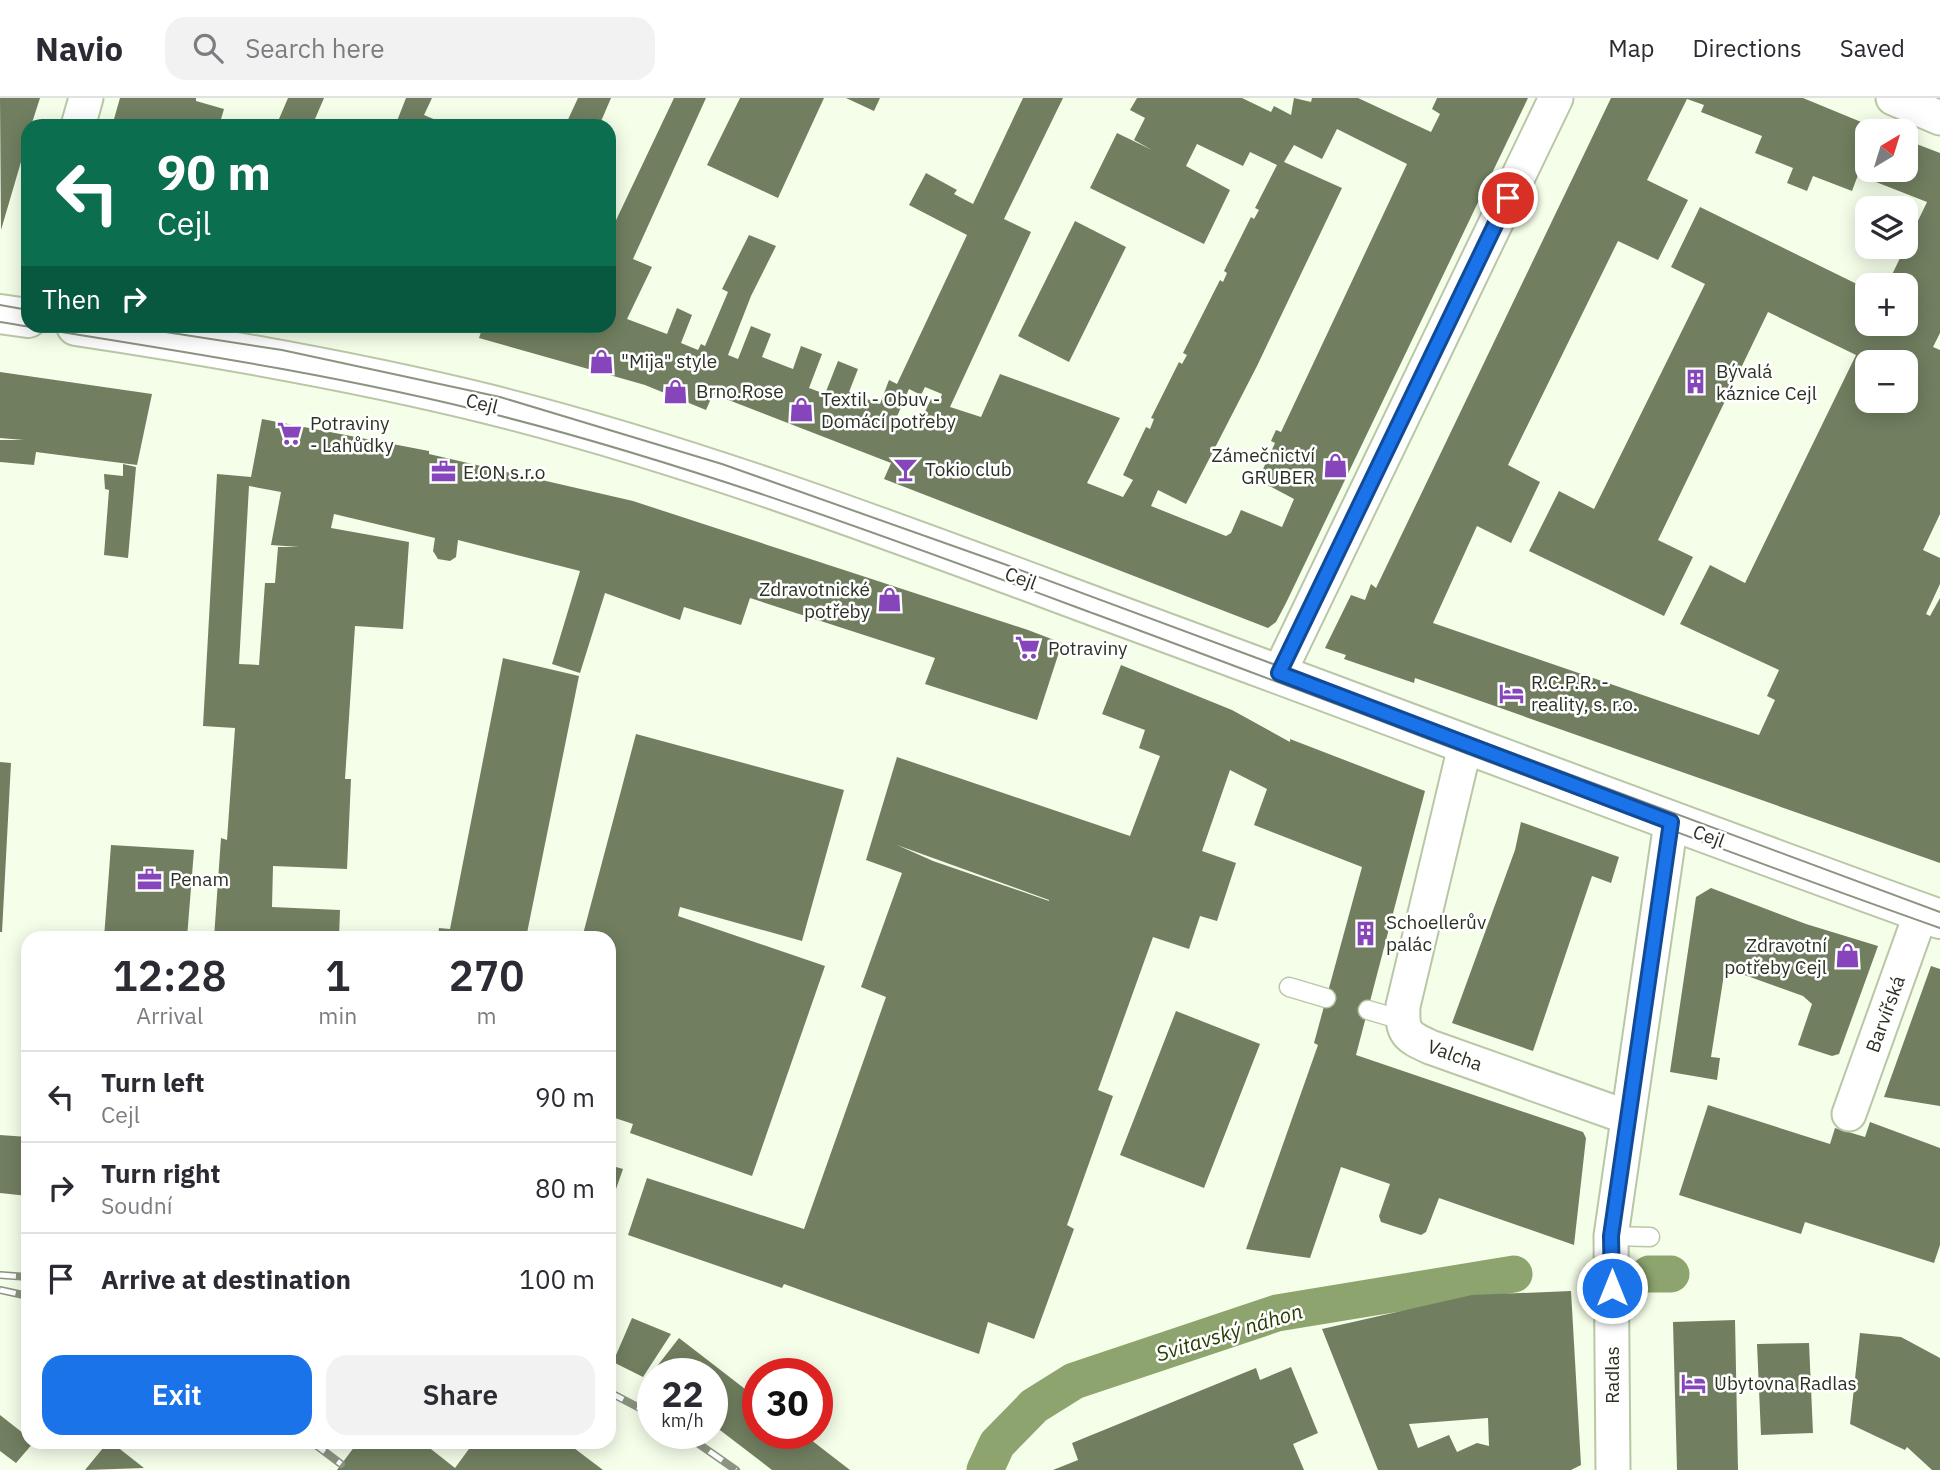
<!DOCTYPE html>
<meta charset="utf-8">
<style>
body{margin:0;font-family:"IBM Plex Sans",sans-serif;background:#f2f2f3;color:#2b2b33;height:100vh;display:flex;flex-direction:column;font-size:26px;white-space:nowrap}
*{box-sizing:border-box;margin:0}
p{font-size:23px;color:#7c7c81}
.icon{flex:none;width:38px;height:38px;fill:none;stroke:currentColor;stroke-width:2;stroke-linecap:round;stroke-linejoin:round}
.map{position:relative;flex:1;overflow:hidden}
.sheet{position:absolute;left:21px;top:833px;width:595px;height:518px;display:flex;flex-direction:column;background:#fff;border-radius:21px;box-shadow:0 4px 18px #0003}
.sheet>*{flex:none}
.hud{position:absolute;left:21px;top:21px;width:595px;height:214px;border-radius:21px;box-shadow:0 4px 18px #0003;background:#0b6e4f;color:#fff;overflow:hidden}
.needle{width:46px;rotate:38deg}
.controls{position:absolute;left:1855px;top:21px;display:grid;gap:14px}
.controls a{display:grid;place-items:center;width:63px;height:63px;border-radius:14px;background:#fff;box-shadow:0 4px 18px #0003;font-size:35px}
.speed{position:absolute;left:637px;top:1260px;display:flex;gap:14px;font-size:35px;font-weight:700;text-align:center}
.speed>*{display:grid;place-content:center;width:91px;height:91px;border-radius:50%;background:#fff;box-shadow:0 4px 18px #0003;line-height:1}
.speed small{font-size:18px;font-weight:400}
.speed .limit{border:10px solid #d22;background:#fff;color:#111}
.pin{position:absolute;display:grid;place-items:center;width:60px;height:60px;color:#fff;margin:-30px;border:4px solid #fff;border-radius:50%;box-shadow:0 2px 7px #0007}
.me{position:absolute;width:77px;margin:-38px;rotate:0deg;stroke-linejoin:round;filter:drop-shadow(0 0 5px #0008)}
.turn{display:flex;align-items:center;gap:24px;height:147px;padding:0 21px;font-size:32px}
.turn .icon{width:91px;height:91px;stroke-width:2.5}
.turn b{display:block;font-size:49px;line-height:60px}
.then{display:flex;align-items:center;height:66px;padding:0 21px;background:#0003;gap:14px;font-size:26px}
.eta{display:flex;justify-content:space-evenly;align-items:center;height:119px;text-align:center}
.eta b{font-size:42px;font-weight:600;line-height:49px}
.button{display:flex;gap:14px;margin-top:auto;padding:14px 21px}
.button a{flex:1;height:80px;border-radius:21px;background:#1a73e8;color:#fff;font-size:28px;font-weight:600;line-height:80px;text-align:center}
.button a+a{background:#f2f2f3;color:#2b2b33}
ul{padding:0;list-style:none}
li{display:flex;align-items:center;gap:21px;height:91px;padding:0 21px;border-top:2px solid #e1e1e2}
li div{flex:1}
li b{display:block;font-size:26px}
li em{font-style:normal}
header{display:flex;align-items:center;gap:42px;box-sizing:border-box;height:98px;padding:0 35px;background:#fff;border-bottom:2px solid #e1e1e2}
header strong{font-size:33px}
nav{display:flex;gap:38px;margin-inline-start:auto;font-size:24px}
.search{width:490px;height:63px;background:#f2f2f3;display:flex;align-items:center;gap:18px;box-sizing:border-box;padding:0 24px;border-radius:21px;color:#7c7c81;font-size:26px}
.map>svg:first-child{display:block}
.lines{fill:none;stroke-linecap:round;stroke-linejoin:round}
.canal{stroke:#8da46e;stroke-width:37}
.building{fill:#717f60;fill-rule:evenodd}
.service-casing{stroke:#b8c7a5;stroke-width:21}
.minor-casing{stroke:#b8c7a5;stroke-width:37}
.tertiary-casing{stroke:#b8c7a5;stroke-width:42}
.service{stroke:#fff;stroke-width:18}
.minor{stroke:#fff;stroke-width:33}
.tertiary{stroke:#fff;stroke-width:38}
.tram{stroke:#8b9381;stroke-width:2}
.rail-casing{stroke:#8b9381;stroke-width:8}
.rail{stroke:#fff;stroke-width:5;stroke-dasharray:16;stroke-linecap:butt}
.route-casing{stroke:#114b97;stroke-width:18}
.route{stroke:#1a73e8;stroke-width:12}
.labels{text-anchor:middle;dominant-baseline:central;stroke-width:5;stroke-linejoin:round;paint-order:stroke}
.poi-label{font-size:19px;fill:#2b3123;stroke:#fff;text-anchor:start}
.street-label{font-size:19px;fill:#2b3123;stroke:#fff}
.water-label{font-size:21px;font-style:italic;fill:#293d00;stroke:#fff}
</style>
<header>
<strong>Navio</strong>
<div class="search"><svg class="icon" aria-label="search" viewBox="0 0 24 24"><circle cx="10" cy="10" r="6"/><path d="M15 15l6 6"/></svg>Search here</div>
<nav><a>Map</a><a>Directions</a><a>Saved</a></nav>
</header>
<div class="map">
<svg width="1940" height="1372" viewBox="0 0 1940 1372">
<rect width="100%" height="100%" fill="#f5fee9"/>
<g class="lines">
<path class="canal" d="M1649,1176H1671
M985,1372L997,1346L1034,1308L1074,1283L1277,1215L1514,1176"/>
</g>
<path class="building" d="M0,0H40L31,28H28V40L1,132Z
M120,0H196V3L224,11L219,28H112Z
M288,0H324L312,28H276Z
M406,0H432L424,17L450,28H395Z
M578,0H611L599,28H565Z
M674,0H706L633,161L652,169L627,221L667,236L677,210L692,217L681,245L698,252L701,246L705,248L728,194L722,191L749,137L776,148L751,198L728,257L738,261L751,228L771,236L762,259L793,271L801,248L822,256L809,290L825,296L838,263L858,271L849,294L880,306L889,282L897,286L967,137L909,107L926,75L957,92L954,96L973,106L1023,0H1063L1004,121L1031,134L950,309L981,319L1000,276L1120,320L1087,385L1123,399L1133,382L1123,377L1146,329L1150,331L1154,321L1151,320L1179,264L1182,266L1187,257L1183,255L1220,182L1223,184L1227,175L1224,173L1251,119L1254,121L1259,112L1255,110L1277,67L1250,54L1243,68L1197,46L1186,68L1230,92L1204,146L1090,90L1117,35L1152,52L1134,42L1145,20L1130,12L1137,0H1242L1271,14L1274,8L1291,17L1294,0L1311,4L1312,0H1358L1431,34L1440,16L1432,11L1437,0H1528L1286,505L1276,524L1268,530L884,381L891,365L713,296L706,312L645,287L479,240L483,228H609V137ZM1337,31L1407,66L1281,334L1276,332L1271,343L1275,345L1258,382L1294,401L1282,429L1241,412L1231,435L1226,438L1151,408L1158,392L1186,406L1257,268L1342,90L1284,64L1294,47L1322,61ZM925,289L942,296L939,305L931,301L920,324L911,320L907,328L895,323L909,291L921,297Z
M740,0H824L778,100L707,67Z
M846,0H880L874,13Z
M1611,0H1803L1883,33H1867V72H1906V42L1940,55V235L1933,249L1940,252V416L1923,452L1940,460V486L1926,516L1930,518L1940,500V765L1415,580L1414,585L1344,561L1346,557L1325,550L1351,497L1365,502L1371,486L1376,490ZM1687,1L1704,7L1701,14L1762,38L1755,55L1793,70L1787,85L1807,93L1813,78L1852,93L1858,77L1927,104L1887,187H1906V226H1867V191L1700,109L1671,169L1705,186L1594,411L1559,393L1529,453L1664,518L1693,459L1658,442L1768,214L1856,257L1745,485L1710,467L1680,526L1779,572L1767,598L1775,602L1759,637L1433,525L1477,428L1511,445L1540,384L1508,367L1618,143L1658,162L1688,102L1647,82ZM1867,264H1906V303H1867Z
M1075,123L1126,149L1069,264L1018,238Z
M0,274L152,296L137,367L36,354L34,367L0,364V342H24L0,340Z
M262,321L429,353V356L633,403L1028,532L1062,545L1037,622L925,586L935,560L750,500L741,527L684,509L680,522L605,495L580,575L552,566L580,473L458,442L456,459L450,463L438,461L433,453L435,440L334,416L331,430L409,444L403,531L355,528L345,681H351L347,771L273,768L272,809L340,812L339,840H214L221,740L227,742L235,630L203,628L217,376L251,379ZM249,388L281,394L271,447L299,449H278L275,485H265L259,567L239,566Z
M123,366L136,369L128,460L104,457L109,392L105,391L104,376L123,378Z
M503,560L579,578L526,840H438L439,830L450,831Z
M1121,567L1232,612L1290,644V641L1425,693L1356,957L1583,1034L1586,1040L1574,1147L1439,1100L1426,1134L1421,1137L1381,1124L1379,1118L1390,1086L1341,1069L1310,1160L1246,1151L1318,947L1314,945L1362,769L1254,727L1267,691L1230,672L1202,753L1236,765L1217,823L1200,818L1189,851L1153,839L1098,992L1113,998L1067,1127L1074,1131L1034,1241L988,1224L979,1256L784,1186L782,1190L628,1137L647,1080L804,1131L886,899L861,889L902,775L866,762L897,659L1130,738L1160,658L1139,650L1145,632L1102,616ZM897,747L1049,802V803L933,763Z
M636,636L844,692L802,843L680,809L678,818L825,868L752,1078L630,1035L633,1026L609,1018V840H582Z
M0,664L11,665L2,834H0Z
M1521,724L1619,759L1611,785L1592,778L1533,953L1452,925L1515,752Z
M111,747L194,752L187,840H104Z
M1711,790L1806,826L1878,848L1839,956L1832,958L1798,947L1812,906L1803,898L1725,870L1711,959L1720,960L1717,982L1670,974L1696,799Z
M1931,868L1940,871V1008L1884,999Z
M1176,913L1260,946L1204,1090L1120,1057Z
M1708,1007L1830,1046L1835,1030L1865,1039L1870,1024L1940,1050V1147L1934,1165L1805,1124L1801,1136L1679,1097Z
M0,1037L28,1039V1098L0,1095Z
M609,1067L623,1071L609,1111Z
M1571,1193L1581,1367L1571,1372H1378L1322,1231L1472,1197ZM1488,1320L1489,1348L1477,1345L1457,1354L1449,1337L1418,1350L1409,1326Z
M632,1220L671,1236L643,1279L613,1264Z
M1735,1222L1738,1372H1677L1673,1224Z
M1860,1235L1901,1239L1940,1260V1372H1932L1907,1349L1905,1352L1850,1326Z
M679,1240L758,1301V1335H802L850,1372H772L712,1326V1276H651Z
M1809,1245L1813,1335L1761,1337L1757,1246Z
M1291,1269L1318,1335L1293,1346L1304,1372H1053L1078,1362L1072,1345L1256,1270L1260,1282Z
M0,1317L28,1339V1344H34L16,1365L0,1353Z
M108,1344H111L144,1370L85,1372Z
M358,1344H422L455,1370L474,1344H566L603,1372H337Z"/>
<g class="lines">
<defs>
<path id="service" d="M1289,889L1326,900
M1368,912L1402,922
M1611,1138L1650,1139"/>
<path id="minor" d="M1893,0L1940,20
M78,28L86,0
M1279,575L1556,0
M1465,648L1403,908C1402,935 1406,938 1430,949L1627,1019
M1849,1016L1921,815
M1613,1372L1611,1138L1671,724"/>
<path id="tertiary" d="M0,216L28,220
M76,228C216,249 355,273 492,307C699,359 900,436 1099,510C1380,613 1659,720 1940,821"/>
</defs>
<use href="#service" class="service-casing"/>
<use href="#minor" class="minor-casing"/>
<use href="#tertiary" class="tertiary-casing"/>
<use href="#service" class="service"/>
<use href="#minor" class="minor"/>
<use href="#tertiary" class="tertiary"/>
<path class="tram" d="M0,207L28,212
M0,224C165,251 331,275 493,316C698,368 898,443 1095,516C1377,620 1657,730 1940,830
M127,228L282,252L500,299L722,366L1004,466L1940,814"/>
<defs>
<path id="rail" d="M0,1177L28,1179
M0,1192L28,1198
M609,1294L653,1317
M683,1335L736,1372
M312,1344L341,1366"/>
</defs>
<use href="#rail" class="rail-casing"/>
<use href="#rail" class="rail"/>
</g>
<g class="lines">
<defs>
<path id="route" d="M1508,100L1279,575L1671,724L1611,1138L1612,1190"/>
</defs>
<use href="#route" class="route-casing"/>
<use href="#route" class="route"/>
</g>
<defs>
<symbol id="shop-bare" viewBox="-9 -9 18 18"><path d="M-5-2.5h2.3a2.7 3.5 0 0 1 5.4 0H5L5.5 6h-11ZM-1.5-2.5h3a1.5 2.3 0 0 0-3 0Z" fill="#8645ba" stroke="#fff" stroke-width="2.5" paint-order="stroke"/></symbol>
<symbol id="building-bare" viewBox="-9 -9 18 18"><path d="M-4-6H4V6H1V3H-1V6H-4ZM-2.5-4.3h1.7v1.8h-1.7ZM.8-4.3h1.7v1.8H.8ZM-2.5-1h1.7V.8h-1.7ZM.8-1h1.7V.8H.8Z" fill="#8645ba" stroke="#fff" stroke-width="2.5" paint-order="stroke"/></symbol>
<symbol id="supermarket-bare" viewBox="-9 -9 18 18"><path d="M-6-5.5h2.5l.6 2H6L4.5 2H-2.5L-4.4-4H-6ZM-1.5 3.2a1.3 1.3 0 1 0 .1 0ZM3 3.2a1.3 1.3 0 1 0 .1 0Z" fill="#8645ba" stroke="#fff" stroke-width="2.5" paint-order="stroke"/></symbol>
<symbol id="bar-bare" viewBox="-9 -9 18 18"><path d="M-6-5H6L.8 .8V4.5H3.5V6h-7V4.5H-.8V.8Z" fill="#8645ba" stroke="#fff" stroke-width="2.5" paint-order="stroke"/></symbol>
<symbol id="office-bare" viewBox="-9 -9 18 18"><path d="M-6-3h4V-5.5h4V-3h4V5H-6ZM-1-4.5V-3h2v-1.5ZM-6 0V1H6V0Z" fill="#8645ba" stroke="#fff" stroke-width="2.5" paint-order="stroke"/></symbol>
<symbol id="hotel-bare" viewBox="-9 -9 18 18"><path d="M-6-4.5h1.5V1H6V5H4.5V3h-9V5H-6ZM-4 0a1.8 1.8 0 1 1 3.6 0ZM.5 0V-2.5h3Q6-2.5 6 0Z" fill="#8645ba" stroke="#fff" stroke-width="2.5" paint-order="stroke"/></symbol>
</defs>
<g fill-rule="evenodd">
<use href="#shop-bare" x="584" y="246" width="35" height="35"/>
<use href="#building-bare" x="1678" y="266" width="35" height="35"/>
<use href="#shop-bare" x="658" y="276" width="35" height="35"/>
<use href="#shop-bare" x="784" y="294" width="35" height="35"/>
<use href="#supermarket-bare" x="272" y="318" width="35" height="35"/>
<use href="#shop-bare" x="1318" y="350" width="35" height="35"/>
<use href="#bar-bare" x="888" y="354" width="35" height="35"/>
<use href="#office-bare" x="426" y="356" width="35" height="35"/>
<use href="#shop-bare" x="872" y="484" width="35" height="35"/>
<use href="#supermarket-bare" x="1010" y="532" width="35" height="35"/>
<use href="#hotel-bare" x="1494" y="578" width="35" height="35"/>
<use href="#office-bare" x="132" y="764" width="35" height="35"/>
<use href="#building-bare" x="1348" y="818" width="35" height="35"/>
<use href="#shop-bare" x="1830" y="840" width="35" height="35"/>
<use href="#hotel-bare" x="1676" y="1268" width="35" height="35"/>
</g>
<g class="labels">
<g class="poi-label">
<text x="621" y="263">"Mija" style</text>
<text x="1716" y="273">Bývalá<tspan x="1716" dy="22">káznice Cejl</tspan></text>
<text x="696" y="293">Brno.Rose</text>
<text x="821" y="301">Textil - Obuv -<tspan x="821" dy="22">Domácí potřeby</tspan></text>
<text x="310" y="325">Potraviny<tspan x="310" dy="22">- Lahůdky</tspan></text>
<text x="1315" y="357" text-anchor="end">Zámečnictví<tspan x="1315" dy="22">GRUBER</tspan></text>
<text x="925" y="371">Tokio club</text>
<text x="463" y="374">E.ON s.r.o</text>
<text x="870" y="491" text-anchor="end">Zdravotnické<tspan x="870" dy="22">potřeby</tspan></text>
<text x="1048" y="550">Potraviny</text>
<text x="1531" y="584">R.C.P.R. -<tspan x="1531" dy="22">reality, s. r.o.</tspan></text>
<text x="170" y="781">Penam</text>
<text x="1386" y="824">Schoellerův<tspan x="1386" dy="22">palác</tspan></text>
<text x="1827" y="847" text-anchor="end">Zdravotní<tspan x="1827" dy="22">potřeby Cejl</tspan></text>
<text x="1714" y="1285">Ubytovna Radlas</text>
</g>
<g class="street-label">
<text transform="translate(482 305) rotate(14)">Cejl</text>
<text transform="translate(1021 480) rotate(20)">Cejl</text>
<text transform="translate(1709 738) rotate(20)">Cejl</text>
<text transform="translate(1885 916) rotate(-70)">Barvířská</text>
<text transform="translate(1455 957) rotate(20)">Valcha</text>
<text transform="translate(1612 1277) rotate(-90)">Radlas</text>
</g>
<g class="water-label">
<text transform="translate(1229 1234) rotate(-17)">Svitavský náhon</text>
</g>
</g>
</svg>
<div class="controls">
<a><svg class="needle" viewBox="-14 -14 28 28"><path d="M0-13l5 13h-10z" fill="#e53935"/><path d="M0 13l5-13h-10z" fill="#7c7c81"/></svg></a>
<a><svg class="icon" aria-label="layers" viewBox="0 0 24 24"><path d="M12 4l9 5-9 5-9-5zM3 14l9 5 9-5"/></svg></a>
<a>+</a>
<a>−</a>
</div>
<div class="speed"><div>22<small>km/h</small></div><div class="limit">30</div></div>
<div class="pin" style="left:1508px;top:100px;background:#d93025"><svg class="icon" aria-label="arrive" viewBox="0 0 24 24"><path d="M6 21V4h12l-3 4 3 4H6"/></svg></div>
<svg class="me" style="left:1612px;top:1190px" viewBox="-20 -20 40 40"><circle r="17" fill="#1a73e8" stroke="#fff" stroke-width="3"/><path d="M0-11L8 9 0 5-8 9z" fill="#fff"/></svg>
<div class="hud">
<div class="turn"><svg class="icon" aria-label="left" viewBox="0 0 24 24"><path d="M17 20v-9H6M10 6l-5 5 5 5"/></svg><div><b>90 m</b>Cejl</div></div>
<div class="then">Then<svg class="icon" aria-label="right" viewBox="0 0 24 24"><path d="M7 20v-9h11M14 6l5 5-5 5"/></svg></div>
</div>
<section class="sheet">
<div class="eta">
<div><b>12:28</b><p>Arrival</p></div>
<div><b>1</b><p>min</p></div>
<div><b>270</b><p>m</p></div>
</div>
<ul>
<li><svg class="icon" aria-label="left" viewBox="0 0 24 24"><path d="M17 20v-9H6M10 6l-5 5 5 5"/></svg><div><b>Turn left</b><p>Cejl</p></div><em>90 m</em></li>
<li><svg class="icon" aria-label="right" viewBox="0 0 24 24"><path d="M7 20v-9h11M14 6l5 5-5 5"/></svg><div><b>Turn right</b><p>Soudní</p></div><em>80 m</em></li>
<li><svg class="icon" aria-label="arrive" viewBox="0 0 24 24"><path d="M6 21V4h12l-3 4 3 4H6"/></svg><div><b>Arrive at destination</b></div><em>100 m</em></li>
</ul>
<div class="button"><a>Exit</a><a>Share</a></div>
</section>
</div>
